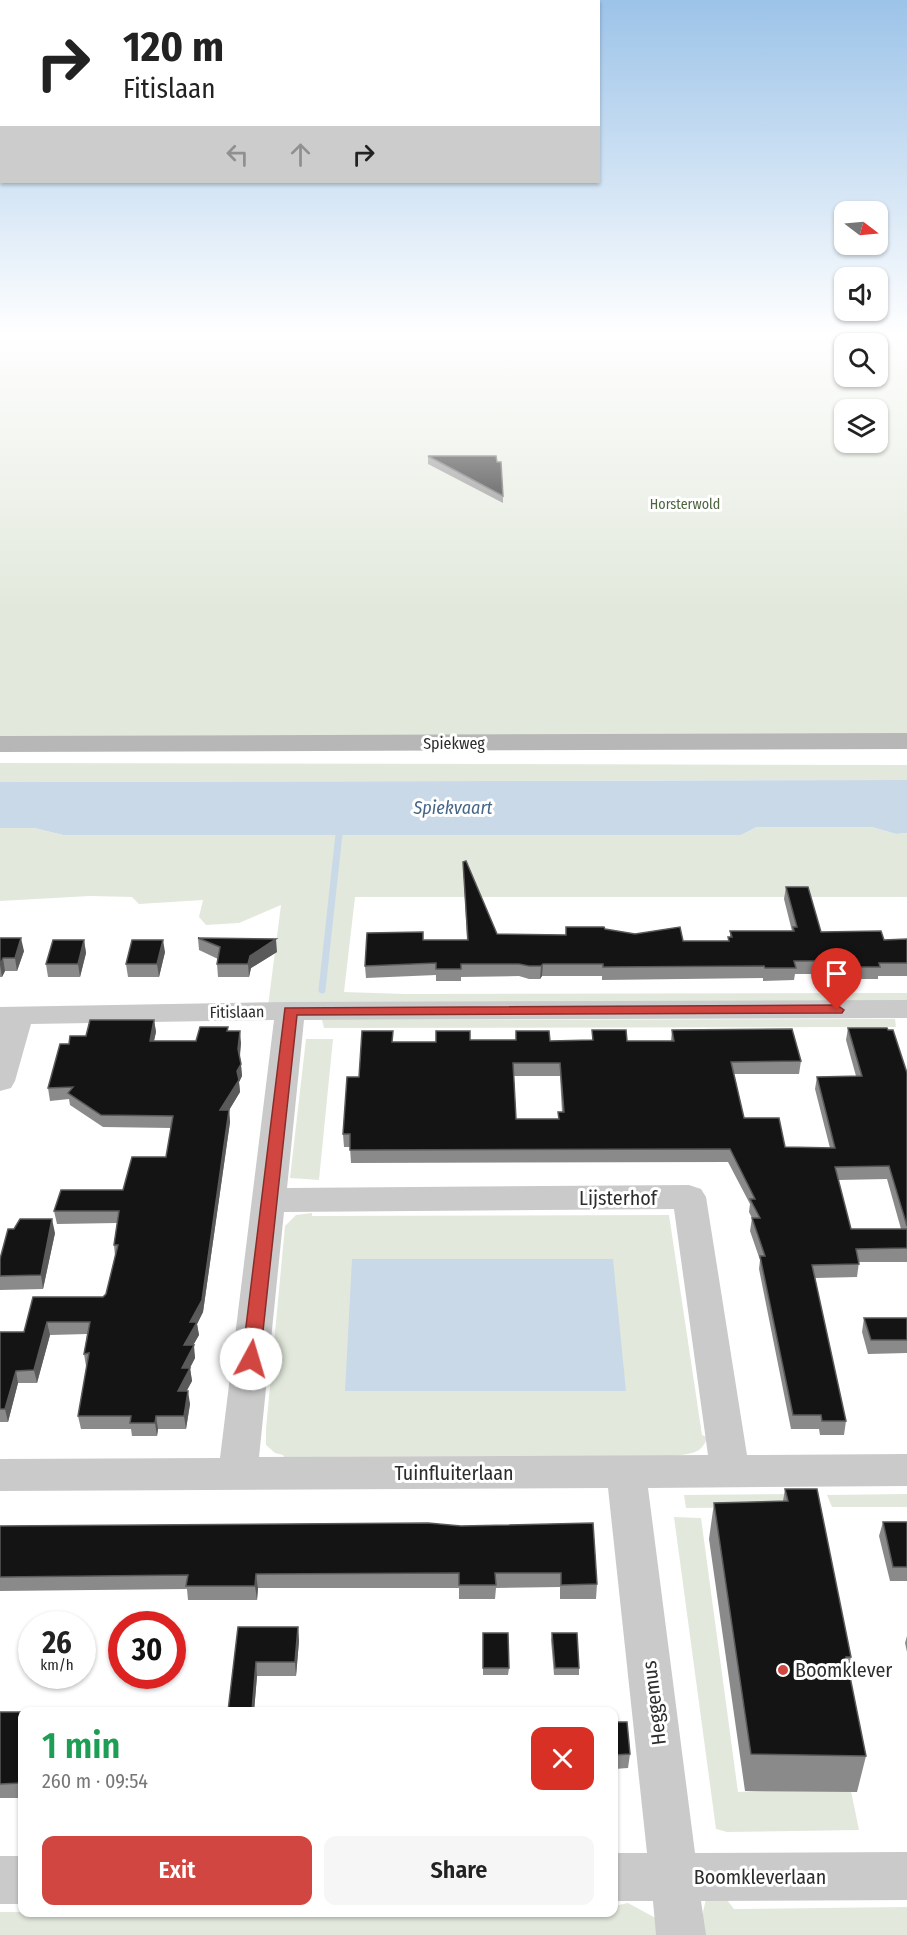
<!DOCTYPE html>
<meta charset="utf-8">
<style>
body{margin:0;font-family:"Fira Sans Condensed",sans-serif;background:#f6f6f6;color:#222;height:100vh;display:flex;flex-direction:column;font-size:22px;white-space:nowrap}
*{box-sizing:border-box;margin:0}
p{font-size:20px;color:#767676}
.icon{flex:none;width:33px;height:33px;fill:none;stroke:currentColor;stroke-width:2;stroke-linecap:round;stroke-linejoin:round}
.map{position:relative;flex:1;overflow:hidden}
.sheet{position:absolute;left:18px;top:1707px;width:600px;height:210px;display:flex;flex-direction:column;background:#fff;border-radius:12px;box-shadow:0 2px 4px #0004}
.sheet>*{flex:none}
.guide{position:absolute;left:0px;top:0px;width:600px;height:183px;box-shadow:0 2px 4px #0004;background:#fff;color:#222;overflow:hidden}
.needle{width:39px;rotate:106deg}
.controls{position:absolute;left:834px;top:201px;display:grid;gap:12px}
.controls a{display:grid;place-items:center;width:54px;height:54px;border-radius:12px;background:#fff;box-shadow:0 2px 4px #0004;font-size:30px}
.speed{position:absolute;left:18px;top:1611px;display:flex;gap:12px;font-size:30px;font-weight:700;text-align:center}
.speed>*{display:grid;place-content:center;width:78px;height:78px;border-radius:50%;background:#fff;box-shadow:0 2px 4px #0004;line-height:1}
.speed small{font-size:15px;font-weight:400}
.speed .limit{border:9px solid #d22;background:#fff;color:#111}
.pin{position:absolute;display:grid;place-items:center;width:51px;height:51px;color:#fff;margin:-62px -26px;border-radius:50% 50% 50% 0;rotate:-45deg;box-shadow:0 0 6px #0007}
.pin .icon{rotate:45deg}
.me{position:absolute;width:66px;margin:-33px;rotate:6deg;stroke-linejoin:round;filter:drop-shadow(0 0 4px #0008)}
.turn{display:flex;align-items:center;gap:21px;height:126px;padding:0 24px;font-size:27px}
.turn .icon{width:78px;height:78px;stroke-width:2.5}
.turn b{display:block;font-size:42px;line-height:51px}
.lanes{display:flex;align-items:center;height:57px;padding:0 24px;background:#0003;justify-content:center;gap:30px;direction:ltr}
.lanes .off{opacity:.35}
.round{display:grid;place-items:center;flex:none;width:63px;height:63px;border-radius:12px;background:#f6f6f6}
.headline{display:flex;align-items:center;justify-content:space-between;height:102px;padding:0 24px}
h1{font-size:36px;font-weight:600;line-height:45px;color:#1e9e55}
.button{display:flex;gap:12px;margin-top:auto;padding:12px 24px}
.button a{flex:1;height:69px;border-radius:12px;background:#d24641;color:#fff;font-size:24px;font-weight:600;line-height:69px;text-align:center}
.button a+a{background:#f6f6f6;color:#222}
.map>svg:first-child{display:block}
.green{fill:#e2e9dc;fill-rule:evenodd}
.water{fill:#cad9e7}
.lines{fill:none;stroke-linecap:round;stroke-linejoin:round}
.stream{stroke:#cad9e7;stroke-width:7}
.street{fill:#cacaca;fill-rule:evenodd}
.secondary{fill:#b7b7b7;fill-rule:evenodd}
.wall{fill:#8a8a8a;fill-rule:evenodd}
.shaded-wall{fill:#5a5a5a}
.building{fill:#141414;stroke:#5a5a5a;stroke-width:1.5;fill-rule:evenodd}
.route{fill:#d24641;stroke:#882e2a;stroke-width:1.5}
.poi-dot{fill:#d24641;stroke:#fff;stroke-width:2}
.labels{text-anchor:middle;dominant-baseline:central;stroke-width:6;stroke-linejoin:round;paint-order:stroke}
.far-park-label{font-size:14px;fill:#4d643f;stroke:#fff}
.street-label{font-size:16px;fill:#2d2d2d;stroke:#fff}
.water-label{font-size:18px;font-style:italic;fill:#446586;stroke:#fff}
.near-street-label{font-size:20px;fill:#2d2d2d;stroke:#fff}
.near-poi-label{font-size:20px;fill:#2d2d2d;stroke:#fff;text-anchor:start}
</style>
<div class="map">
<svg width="907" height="1935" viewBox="0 0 907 1935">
<rect width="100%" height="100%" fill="#fff"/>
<path class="green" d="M0,337H907V736L0,739ZM844,344H878V376H844ZM844,410H878V442H844Z
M0,763L907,765V780L0,782Z
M757,827H872L896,834L907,833V897H355L344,992L405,994L907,993V1004L268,1006L281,905L239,923L206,925L199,917L203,900L139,904L132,897L90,896L0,901V828H34L63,835H741Z
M895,1019L896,1027L324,1028L322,1020Z
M306,1039H333L319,1180L290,1178Z
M312,1213V1216L669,1215L702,1435L707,1437C703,1455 687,1454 672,1456L284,1457L283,1455L275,1453L266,1445V1429L285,1226L296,1215Z
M796,1494L795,1507L686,1508L684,1495Z
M907,1494V1507H832L827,1495Z
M674,1517L701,1518L738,1792L850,1786L859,1830L727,1832L716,1829Z
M724,1896L734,1909L907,1907V1935H702L700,1925L706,1899Z
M628,1903L661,1921L662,1935H0V1912L580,1914L614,1912V1906Z"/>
<path class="water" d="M907,780V833L896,834L872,827H757L741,835H63L34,828H0V782Z
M352,1259H613L626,1391H345Z"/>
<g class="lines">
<path class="stream" d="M322,990L339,834"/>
<path class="street" d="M907,1000V1018L304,1020L287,1188L689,1185L701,1189L706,1197L747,1455L907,1454V1486L648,1488L695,1853L907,1852V1900L701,1901L706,1935H656L653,1901H614V1853H647L608,1488L0,1491V1459L220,1458L274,1020L31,1024L15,1081L11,1088L0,1091V1007L290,1002ZM674,1209L708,1455L259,1457L284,1212Z
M0,1856H22V1904H0Z"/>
<path class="secondary" d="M907,733V749L0,752V736Z"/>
</g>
<path class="wall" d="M428,456L497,462L503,496V503L428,464Z
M463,862L497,934L566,935V927L605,929L683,941H728V937H730V931H792L784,899L786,887L821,932L884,940L907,939V976H878V979H846L845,974H795L794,980L763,981V978L602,980V976H542L540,979H529L519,976L461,977V981H436V975L366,978L365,966L423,940H467Z
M0,938L24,951L17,971H5L2,977H0Z
M198,938L277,952L251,968L249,977H218L217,964L218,959L199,950Z
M84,940L86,953L80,977H48L46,964Z
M165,952L159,977H128L126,964Z
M154,1020L156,1032L154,1041H196L228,1027V1031L241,1043L240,1057L242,1076L239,1082L240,1092L229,1110L230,1122L203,1312L197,1324L199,1335L193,1345L195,1358L190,1368L192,1381L186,1391L190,1404L186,1429H158L157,1436H132L131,1429H81L78,1416L87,1366H86L84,1354L87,1334L50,1335L37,1383H18L8,1422H0V1332H24L103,1297L106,1294L115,1256L114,1245L117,1223L57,1224L54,1211L123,1190L166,1157L171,1128L103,1127L70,1105L69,1099L50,1101L48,1088L69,1044L86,1036Z
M848,1028L907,1073V1262H859L857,1277L815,1278L846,1421L844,1435H820L819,1429H791L759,1269L760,1260L750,1231L752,1218L749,1212L750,1204L728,1162L351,1163L350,1147H344L343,1134L359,1077L393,1042H436L470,1040H516V1031L550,1041L592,1040V1030L627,1041H671L672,1030L801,1061L799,1074H734L744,1118L785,1147L830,1148L815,1089L817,1077L856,1076L846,1040ZM514,1076H560L562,1112H558V1119H516ZM887,1179L901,1229H851L838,1180Z
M55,1233L43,1289L0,1290V1259Z
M864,1318H907V1353L868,1354L862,1332Z
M785,1489L851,1657L848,1670L866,1756L857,1792L745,1791L709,1539L714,1503L783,1501Z
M883,1522H907V1581H890L879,1536Z
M428,1523L597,1584L596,1599H560V1587L496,1588L495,1599H459V1588H258L257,1600H188L187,1589L0,1591V1526Z
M238,1627H298L299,1641L296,1676H257L254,1711H228Z
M483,1633L509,1668L508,1675H483Z
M552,1633L579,1668V1675H554L551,1640Z
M907,1636V1652L905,1643Z
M0,1712H22V1798H0Z
M614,1722L630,1754L628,1768L614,1769Z"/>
<path class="shaded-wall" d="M21,938L24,951L17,971L15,958Z
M276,939L277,952L251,968L249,977L248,964L250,956Z
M84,940L86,953L80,977L78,964Z
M163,940L165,952L159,977L157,964Z
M3,958L5,971L2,977L0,965Z
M543,964L542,976L540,979L541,966Z
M154,1020L156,1032L151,1053L150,1041Z
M240,1031L241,1043L239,1061L238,1049Z
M241,1064L242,1076L239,1082L240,1092L222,1122L220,1110L237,1071Z
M229,1110L230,1122L203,1312L197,1324L199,1335L186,1358L184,1345Z
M52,1219L55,1233L43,1289L41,1275Z
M47,1322L50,1335L37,1383L34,1370Z
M194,1345L195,1358L183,1381L182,1368Z
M190,1368L192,1381L180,1404L178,1391Z
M16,1371L18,1383L8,1422L5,1409Z
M188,1391L190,1404L186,1429L184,1416Z
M156,1416L158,1429L157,1436L155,1423Z
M256,1574L258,1588L257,1600L255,1586Z
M298,1627L299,1641L296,1676L295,1662Z
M256,1662L257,1676L254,1712H252Z"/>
<path class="building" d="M428,456H496L497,462H501L503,496Z
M466,861L497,934L566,935V927H604L605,929L635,934L680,927L683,941H729L728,937H732L730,931H794L793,927H797L786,887H808L821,932L881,931L884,940L907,939V963H879L880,967H848L847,961H794L796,968H765L764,966L603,967V964H543L541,966H529L519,964H461V969H436V963L365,966L367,933L423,932V940H468L463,862Z
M0,938H21L15,958H3L0,965Z
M198,938L276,939L250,956L248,964H217L220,947Z
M53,940H84L78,964H46Z
M132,940H163L157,964H126Z
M90,1020H154L150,1041H196L200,1027H228L227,1031H240L238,1049L241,1064L237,1071L239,1080L220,1110H229L202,1300L190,1322H197L184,1345H194L182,1368H190L178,1391H188L184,1416H156L155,1423H130L131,1416H78L89,1353L84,1354L90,1322H47L34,1370L16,1371L5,1409H0V1332H24L33,1297H103L106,1294L118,1245H114L119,1211H54L61,1190H123L132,1157H166L173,1116L101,1115L68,1093L73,1087L48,1088L60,1044H69L70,1036H86Z
M848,1028H887L888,1030H893L907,1073V1226L889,1166L835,1167L851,1229H907V1248L856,1249L859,1264L812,1265L846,1421H822L821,1415H793L760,1256H765L752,1218H760L750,1199H755L730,1149L350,1150V1134H343L347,1077H359L362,1031H393L392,1042H436V1031H470V1040H516V1031H549L550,1041L593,1040L592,1030H626L627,1041H674L672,1030L792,1029L801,1061L731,1062L744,1118H779L785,1147L835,1148L817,1077L862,1076ZM513,1063H560L564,1112H558L559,1119H516Z
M20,1219H52L41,1275L0,1276V1259L8,1229H14Z
M864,1318H907V1340H871Z
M785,1489H817L851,1657H846L866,1756L751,1754L714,1503L788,1501Z
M883,1522H907V1567H893Z
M428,1523L461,1526L593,1523L597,1584L561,1585V1573H495L496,1585H459V1573L256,1574L255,1586H186L188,1575L0,1577V1526Z
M238,1627H298L295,1662H256L252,1711L595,1709L596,1712H173L228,1711Z
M483,1633H508L509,1668H483Z
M552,1633H577L579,1668H555Z
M0,1712H22V1783L0,1784Z
M614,1722H627L630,1754L614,1755Z"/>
<linearGradient id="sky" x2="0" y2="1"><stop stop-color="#9cc3e8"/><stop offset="0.55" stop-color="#fff"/><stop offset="1" stop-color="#fff" stop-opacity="0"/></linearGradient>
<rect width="907" height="608" fill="url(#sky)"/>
<path class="route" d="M837,1005L844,1010L842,1013L297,1015L260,1359L257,1364L251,1366L245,1364L242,1359L285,1008Z"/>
<circle class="poi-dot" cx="783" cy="1670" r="6"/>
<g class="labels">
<g class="far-park-label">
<text x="685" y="504">Horsterwold</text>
</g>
<g class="street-label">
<text x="454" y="743">Spiekweg</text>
<text transform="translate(237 1012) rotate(-1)">Fitislaan</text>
</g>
<g class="water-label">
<text x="453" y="808">Spiekvaart</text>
</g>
<g class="near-street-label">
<text x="618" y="1198">Lijsterhof</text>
<text x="454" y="1473">Tuinfluiterlaan</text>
<text transform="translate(654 1703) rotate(-97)">Heggemus</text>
<text x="760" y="1877">Boomkleverlaan</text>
</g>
<g class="near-poi-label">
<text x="795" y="1670">Boomklever</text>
</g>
</g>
</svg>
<div class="controls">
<a><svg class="needle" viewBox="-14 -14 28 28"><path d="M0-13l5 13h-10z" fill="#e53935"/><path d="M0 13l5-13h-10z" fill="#767676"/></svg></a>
<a><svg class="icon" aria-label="sound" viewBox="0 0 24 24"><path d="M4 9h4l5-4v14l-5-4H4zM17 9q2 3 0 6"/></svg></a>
<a><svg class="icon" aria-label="search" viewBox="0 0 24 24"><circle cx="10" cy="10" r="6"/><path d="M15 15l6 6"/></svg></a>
<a><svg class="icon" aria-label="layers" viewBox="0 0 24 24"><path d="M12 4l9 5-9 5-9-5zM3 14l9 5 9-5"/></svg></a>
</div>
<div class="speed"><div>26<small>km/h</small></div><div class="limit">30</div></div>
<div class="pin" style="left:837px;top:1010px;background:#d93025"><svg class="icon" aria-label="arrive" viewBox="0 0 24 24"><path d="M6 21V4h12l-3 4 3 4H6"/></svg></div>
<svg class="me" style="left:251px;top:1359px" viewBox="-20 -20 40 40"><circle r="19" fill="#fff"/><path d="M0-13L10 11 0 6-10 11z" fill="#d24641"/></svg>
<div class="guide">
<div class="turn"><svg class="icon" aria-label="right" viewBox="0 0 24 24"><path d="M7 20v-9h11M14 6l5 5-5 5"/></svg><div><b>120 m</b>Fitislaan</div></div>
<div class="lanes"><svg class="icon off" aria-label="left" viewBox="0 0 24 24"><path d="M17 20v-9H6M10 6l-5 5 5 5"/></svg><svg class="icon off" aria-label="ahead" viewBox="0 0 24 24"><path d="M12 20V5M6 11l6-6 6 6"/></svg><svg class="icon" aria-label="right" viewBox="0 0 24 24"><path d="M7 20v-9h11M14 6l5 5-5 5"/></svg></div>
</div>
<section class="sheet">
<div class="headline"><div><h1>1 min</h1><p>260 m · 09:54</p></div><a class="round" style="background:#d93025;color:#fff"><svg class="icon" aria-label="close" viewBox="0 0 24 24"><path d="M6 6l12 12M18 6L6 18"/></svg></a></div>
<div class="button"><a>Exit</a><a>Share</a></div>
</section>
</div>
